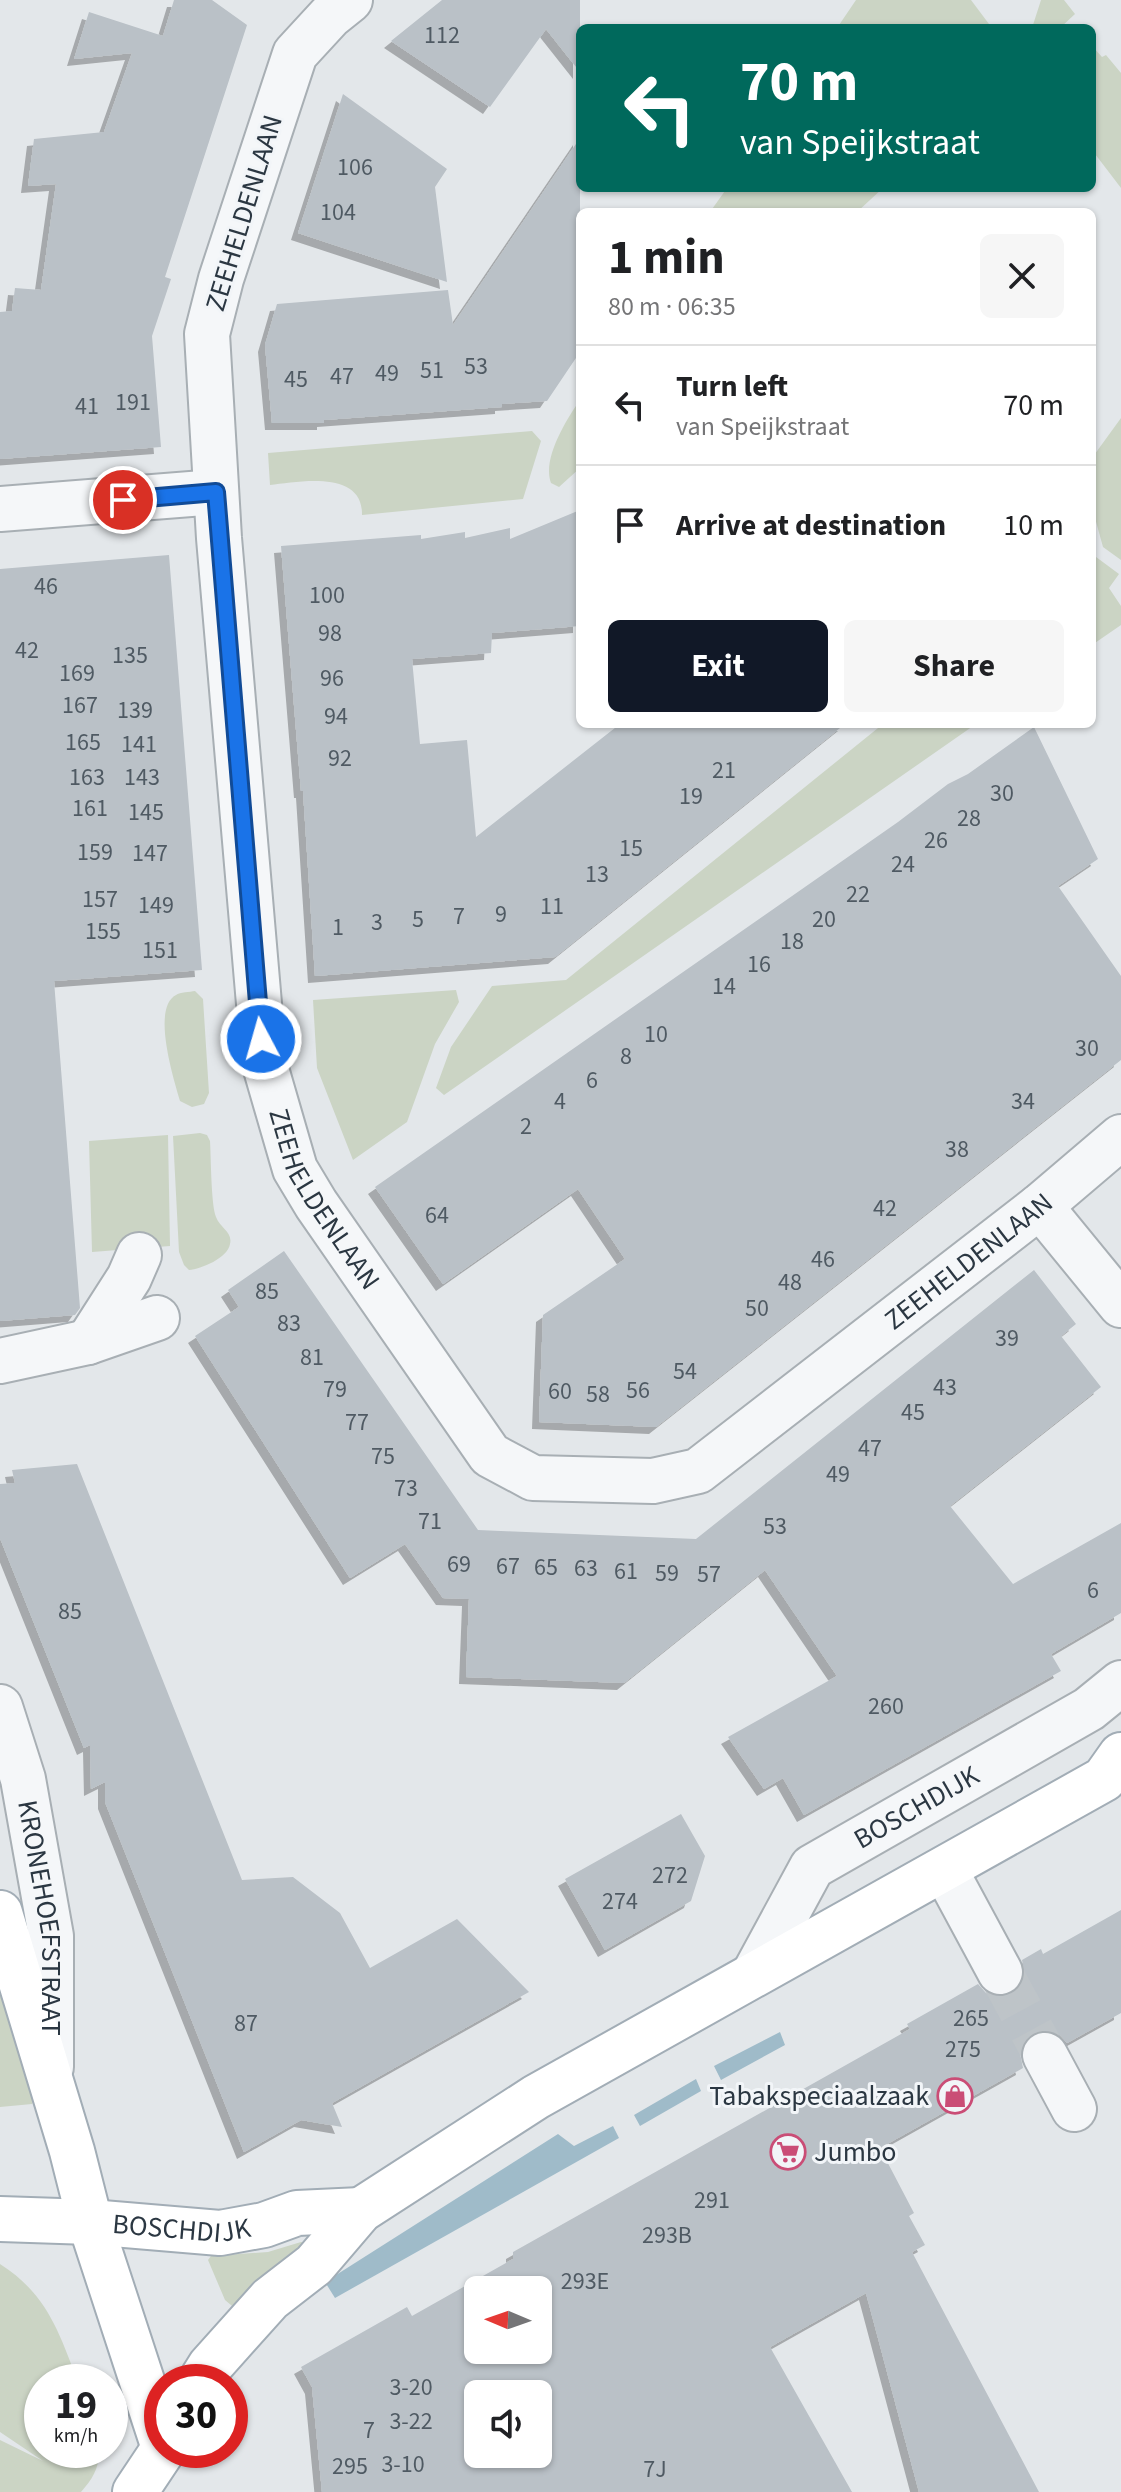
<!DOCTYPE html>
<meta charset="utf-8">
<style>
body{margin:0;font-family:"Source Sans 3",sans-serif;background:#f6f6f6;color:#202124;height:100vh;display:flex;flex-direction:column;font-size:30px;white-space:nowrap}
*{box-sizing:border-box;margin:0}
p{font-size:26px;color:#757577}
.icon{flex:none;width:44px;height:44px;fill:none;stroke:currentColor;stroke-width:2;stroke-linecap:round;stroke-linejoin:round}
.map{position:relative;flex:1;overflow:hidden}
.drawer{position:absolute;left:576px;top:208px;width:520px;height:520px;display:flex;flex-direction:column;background:#fff;border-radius:12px;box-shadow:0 2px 6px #0004}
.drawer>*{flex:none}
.banner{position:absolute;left:576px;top:24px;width:520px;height:168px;border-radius:12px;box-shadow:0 2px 6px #0004;background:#00695c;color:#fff;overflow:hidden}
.needle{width:52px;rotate:272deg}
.buttons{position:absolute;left:464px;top:2276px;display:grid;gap:16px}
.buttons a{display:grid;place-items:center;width:88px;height:88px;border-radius:12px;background:#fff;box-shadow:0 2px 6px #0004;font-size:40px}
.speed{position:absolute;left:24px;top:2364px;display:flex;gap:16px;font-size:40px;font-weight:700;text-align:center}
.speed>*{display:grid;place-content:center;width:104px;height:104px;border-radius:50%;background:#fff;box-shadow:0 2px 6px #0004;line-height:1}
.speed small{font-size:20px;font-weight:400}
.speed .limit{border:12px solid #d22;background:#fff;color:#111}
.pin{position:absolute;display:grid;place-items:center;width:68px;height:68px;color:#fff;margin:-34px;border:4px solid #fff;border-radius:50%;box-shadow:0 2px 8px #0007}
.me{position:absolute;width:88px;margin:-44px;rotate:354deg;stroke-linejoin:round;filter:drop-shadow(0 0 6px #0008)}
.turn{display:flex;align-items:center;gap:28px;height:168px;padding:0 32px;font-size:36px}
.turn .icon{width:104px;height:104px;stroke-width:2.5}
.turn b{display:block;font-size:56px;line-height:68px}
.round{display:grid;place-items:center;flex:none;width:84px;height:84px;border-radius:12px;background:#f6f6f6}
.summary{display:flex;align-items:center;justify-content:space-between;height:136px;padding:0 32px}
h1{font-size:48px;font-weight:700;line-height:60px}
.primary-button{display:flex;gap:16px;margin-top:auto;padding:16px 32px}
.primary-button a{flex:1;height:92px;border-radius:12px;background:#111827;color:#fff;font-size:32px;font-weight:700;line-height:92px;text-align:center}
.primary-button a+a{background:#f6f6f6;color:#202124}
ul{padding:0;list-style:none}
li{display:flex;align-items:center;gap:24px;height:120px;padding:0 32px;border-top:2px solid #e0e0e0}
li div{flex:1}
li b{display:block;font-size:30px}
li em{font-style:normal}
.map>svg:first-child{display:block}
.green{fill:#cbd4c4}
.water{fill:#9fbbc9}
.building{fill:#bac1c7;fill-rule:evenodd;filter:url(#shadow)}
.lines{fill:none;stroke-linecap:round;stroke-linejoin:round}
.minor-tunnel{stroke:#bec4c8;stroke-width:44;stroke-dasharray:44 22;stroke-linecap:butt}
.minor-casing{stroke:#a8afb4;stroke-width:48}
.major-casing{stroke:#a2adb6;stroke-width:48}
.minor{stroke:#f5f7f9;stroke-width:44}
.major{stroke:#fff;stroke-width:44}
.route-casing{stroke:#114b97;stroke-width:20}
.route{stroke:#1a73e8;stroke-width:14}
.labels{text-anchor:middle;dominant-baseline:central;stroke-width:6;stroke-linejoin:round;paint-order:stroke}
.number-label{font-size:24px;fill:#4f5a63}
.street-label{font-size:28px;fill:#2b3742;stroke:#f2f5f8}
.poi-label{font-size:28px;fill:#2b3742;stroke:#f2f5f8;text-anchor:end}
</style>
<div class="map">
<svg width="1121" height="2492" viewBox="0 0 1121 2492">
<defs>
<filter id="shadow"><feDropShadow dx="-7" dy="7" stdDeviation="0" flood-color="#0004"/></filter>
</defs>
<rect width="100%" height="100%" fill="#e3e7ea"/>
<path class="green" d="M856,0H971L992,28H837Z
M1041,0H1064L1075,14L1060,28H1032Z
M1092,46L1102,57L1106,55L1121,73V188L1092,150Z
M727,188H883L857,212H710Z
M580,400V468L559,487L551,483C542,459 566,420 580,400Z
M1121,418V560L1103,547L1092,507V458Z
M532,431L541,441L523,499L362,515C363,469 298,482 270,485L268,453Z
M1092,554L1119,574L1109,588L1121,606V625L1092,645Z
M883,724H976L444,1095L436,1088L451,1047L492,986L566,980Z
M456,990L459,1002L435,1044L407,1122L353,1160L317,1068L313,1000Z
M195,991L203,999L209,1093L204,1104L192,1107L180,1101C174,1080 151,1008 176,995C180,992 190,992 195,991Z
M200,1133L207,1135L210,1141C211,1157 211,1205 216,1217C220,1228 233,1232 230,1244C228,1258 201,1269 189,1270L184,1265L179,1252L173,1136Z
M168,1135L170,1246L92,1252L89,1141Z
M0,1994L33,2102L32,2104L0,2107Z
M301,2242L310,2244L238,2311L225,2300L208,2260L211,2256L268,2252Z
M0,2264C47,2294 59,2332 78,2382H42V2450H99C100,2467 92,2480 81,2492H0V2440L43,2461L0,2432Z"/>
<path class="water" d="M780,2032L785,2045L721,2080L714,2066Z
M696,2079L701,2091L640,2126L634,2115Z
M613,2126L619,2138L335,2298L325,2282L558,2134L574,2146Z"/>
<path class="building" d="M174,0H212L247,25L165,277L171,279L152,336L161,447L0,459V312L12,311L15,288L41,290L56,184L28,186L34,139L104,132L132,53L74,59L89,12L163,36Z
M442,0H580V72L546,29L490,107L391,41Z
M343,94L447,169L435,187L447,282L298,233Z
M580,138V352L547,401L502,404V407L324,420V423H272L265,345L277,304L448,290L453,325Z
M580,510V626L492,633L491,653L412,659L420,744L467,740L476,837L620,724H845L555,957L315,976L303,791H301L281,546L421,535V539L465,532V538L510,528V539Z
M169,555L202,970L54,981L80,1308L75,1315L0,1321V569Z
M1034,727L1098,859L1058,886L1121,976V1060L656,1427L539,1422L543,1315L625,1259L578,1189L443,1284L375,1187L898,822L948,784L968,774Z
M284,1251L478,1530L696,1539L1034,1270L1076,1324L1061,1336L1101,1387L950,1506L1013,1584L1121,1523V1613L1051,1654L1061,1671L804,1815L783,1778L764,1789L728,1737L837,1676L765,1570L624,1683L466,1677L469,1599L443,1598L405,1544L350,1578L195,1336L239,1307L228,1290Z
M77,1464L242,1880L293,1877L340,1913L370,1968L457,1919L529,1992L332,2103L342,2127L301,2120L244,2152L105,1802V1782L91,1789L90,1745L84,1748L0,1538V1484L15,1483L12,1470Z
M681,1814L705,1856L691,1901L605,1950L565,1879Z
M1121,1910V2013L1067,2043L1059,2034L1047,2030L1033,2033L1023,2043L1020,2053L1023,2068L880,2148L914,2213L909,2216L925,2245L912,2252L1039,2492H919L866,2293L770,2347L852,2492H322L312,2387L301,2367L407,2307L412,2316L513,2259V2252L910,2029L907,2024L978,1984L986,1993L998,1997L1012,1994L1021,1986L1025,1974L1022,1960L1041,1949L1043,1954ZM478,2290H538V2350H478ZM478,2394H538V2454H478Z"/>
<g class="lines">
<path class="minor-tunnel" d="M1000,1972L1045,2055"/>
<defs>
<g id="minor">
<path id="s1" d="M350,0L330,16L295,54L221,279L207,334L219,538L264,1062L295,1169L316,1204L490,1455L533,1478L653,1481L698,1471L1040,1206L1121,1137"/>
<path d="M0,509L216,492"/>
<path d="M1040,1206L1121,1305"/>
<path d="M88,1342L129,1278L139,1255"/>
<path d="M0,1361L88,1342L157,1318"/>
<path id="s2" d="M0,1707L23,1779L51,1936V2067"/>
<path d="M945,1870L1000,1972"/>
<path id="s3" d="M754,1974L812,1867L1089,1709L1121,1683"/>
<path d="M1045,2055L1074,2109"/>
</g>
<g id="major">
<path d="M0,1913L72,2151L90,2222L162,2442"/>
<path id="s4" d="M0,2219L90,2222L220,2233L264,2225L297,2213L361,2210"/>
<path d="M200,2382L210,2366L270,2299L314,2265L361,2210L536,2097L1104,1779L1121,1755"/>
<path d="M135,2492L163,2450"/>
</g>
</defs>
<use href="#minor" class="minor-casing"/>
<use href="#major" class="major-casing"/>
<use href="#minor" class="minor"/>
<use href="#major" class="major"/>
</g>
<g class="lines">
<defs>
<path id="route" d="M123,500L216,492L261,1039"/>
</defs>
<use href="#route" class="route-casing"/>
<use href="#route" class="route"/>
</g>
<defs>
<symbol id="shop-ring" viewBox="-11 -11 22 22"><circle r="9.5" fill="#f2f5f8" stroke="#ca4d76" stroke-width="1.5"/><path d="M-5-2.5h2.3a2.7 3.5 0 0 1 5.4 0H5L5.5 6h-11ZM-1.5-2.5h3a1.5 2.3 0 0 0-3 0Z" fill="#ca4d76"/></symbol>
<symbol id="supermarket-ring" viewBox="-11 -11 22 22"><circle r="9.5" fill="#f2f5f8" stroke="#ca4d76" stroke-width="1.5"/><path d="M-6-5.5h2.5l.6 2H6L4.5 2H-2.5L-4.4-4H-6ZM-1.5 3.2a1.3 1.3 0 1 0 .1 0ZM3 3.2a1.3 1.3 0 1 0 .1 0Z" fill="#ca4d76"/></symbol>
</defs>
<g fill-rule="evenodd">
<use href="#shop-ring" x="935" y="2076" width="40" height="40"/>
<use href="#supermarket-ring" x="768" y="2132" width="40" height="40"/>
</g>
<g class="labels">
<g class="number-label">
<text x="442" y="35">112</text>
<text x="355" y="167">106</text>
<text x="338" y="212">104</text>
<text x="476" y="366">53</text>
<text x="432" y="370">51</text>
<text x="387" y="373">49</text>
<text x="342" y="376">47</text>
<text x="296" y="379">45</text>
<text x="133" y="402">191</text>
<text x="87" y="406">41</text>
<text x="46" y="586">46</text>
<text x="327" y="595">100</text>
<text x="330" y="633">98</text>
<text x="27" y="650">42</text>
<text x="130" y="655">135</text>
<text x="77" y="673">169</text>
<text x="332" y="678">96</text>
<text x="80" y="705">167</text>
<text x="135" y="710">139</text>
<text x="336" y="716">94</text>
<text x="83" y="742">165</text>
<text x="139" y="744">141</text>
<text x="340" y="758">92</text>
<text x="724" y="770">21</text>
<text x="87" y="777">163</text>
<text x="142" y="777">143</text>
<text x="1002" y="793">30</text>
<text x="691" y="796">19</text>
<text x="90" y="808">161</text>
<text x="146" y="812">145</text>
<text x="969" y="818">28</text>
<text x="936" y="840">26</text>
<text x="631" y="848">15</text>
<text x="95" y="852">159</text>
<text x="150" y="853">147</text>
<text x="903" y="864">24</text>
<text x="597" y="874">13</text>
<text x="858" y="894">22</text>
<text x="100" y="899">157</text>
<text x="156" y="905">149</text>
<text x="552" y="906">11</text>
<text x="501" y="914">9</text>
<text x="459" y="916">7</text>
<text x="418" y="919">5</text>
<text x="824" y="919">20</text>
<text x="377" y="922">3</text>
<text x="338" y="927">1</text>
<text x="103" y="931">155</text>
<text x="792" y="941">18</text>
<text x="160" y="950">151</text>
<text x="759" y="964">16</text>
<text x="724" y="986">14</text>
<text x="656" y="1034">10</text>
<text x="1087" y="1048">30</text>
<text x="626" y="1056">8</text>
<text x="592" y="1080">6</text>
<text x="560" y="1101">4</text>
<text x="1023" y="1101">34</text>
<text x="526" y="1126">2</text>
<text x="957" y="1149">38</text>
<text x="885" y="1208">42</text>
<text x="437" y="1215">64</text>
<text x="823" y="1259">46</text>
<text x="790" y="1282">48</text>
<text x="267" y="1291">85</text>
<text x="757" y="1308">50</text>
<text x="289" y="1323">83</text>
<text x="1007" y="1338">39</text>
<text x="312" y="1357">81</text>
<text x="685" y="1371">54</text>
<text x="945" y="1387">43</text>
<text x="335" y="1389">79</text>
<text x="638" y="1390">56</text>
<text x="560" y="1391">60</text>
<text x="598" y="1394">58</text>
<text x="913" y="1412">45</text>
<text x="357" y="1422">77</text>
<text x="870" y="1448">47</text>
<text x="383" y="1456">75</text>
<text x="838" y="1474">49</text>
<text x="406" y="1488">73</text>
<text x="430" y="1521">71</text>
<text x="775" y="1526">53</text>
<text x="459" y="1564">69</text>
<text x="508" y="1566">67</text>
<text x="546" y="1567">65</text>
<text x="586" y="1568">63</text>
<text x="626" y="1571">61</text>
<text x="667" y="1573">59</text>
<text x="709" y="1574">57</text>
<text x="1093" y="1590">6</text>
<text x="70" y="1611">85</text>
<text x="886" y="1706">260</text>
<text x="670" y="1875">272</text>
<text x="620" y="1901">274</text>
<text x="971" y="2018">265</text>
<text x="246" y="2023">87</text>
<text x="963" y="2049">275</text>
<text x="712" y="2200">291</text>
<text x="667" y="2235">293B</text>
<text x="585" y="2281">293E</text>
<text x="411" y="2387">3-20</text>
<text x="411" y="2421">3-22</text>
<text x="369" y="2430">7</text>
<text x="403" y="2464">3-10</text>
<text x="350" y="2466">295</text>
<text x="655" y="2469">7J</text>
</g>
<g class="street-label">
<text transform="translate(244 213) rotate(-73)">ZEEHELDENLAAN</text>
<text stroke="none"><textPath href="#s1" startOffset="1252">ZEEHELDENLAAN</textPath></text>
<text stroke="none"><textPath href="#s1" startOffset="2116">ZEEHELDENLAAN</textPath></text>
<text stroke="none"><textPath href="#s3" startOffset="242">BOSCHDIJK</textPath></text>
<text stroke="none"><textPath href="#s2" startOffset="216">KRONEHOEFSTRAAT</textPath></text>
<text stroke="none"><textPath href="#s4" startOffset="182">BOSCHDIJK</textPath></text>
</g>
<g class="poi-label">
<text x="929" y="2096">Tabakspeciaalzaak</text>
<text x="814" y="2152" text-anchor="start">Jumbo</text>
</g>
</g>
</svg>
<div class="buttons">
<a><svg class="needle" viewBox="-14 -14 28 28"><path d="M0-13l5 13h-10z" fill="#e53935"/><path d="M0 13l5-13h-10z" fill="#757577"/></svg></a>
<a><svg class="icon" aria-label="sound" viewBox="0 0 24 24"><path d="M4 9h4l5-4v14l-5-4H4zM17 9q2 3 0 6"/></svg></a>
</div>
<div class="speed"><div>19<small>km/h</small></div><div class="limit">30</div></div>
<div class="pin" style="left:123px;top:500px;background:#d93025"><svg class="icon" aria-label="arrive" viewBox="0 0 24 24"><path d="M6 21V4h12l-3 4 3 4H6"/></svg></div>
<svg class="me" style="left:261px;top:1039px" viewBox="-20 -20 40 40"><circle r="17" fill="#1a73e8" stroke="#fff" stroke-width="3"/><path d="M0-11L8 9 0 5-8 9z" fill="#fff"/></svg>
<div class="banner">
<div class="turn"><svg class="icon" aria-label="left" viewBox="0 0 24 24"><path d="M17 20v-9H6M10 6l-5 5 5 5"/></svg><div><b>70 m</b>van Speijkstraat</div></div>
</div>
<section class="drawer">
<div class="summary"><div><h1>1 min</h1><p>80 m · 06:35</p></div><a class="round"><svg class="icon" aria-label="close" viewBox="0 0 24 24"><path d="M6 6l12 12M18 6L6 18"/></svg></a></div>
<ul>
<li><svg class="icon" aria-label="left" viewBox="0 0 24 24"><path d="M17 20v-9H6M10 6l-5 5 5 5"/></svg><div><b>Turn left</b><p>van Speijkstraat</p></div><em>70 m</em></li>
<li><svg class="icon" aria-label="arrive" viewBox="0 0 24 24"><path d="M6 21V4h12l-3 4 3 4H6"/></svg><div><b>Arrive at destination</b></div><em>10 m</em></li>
</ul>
<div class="primary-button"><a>Exit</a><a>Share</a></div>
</section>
</div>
